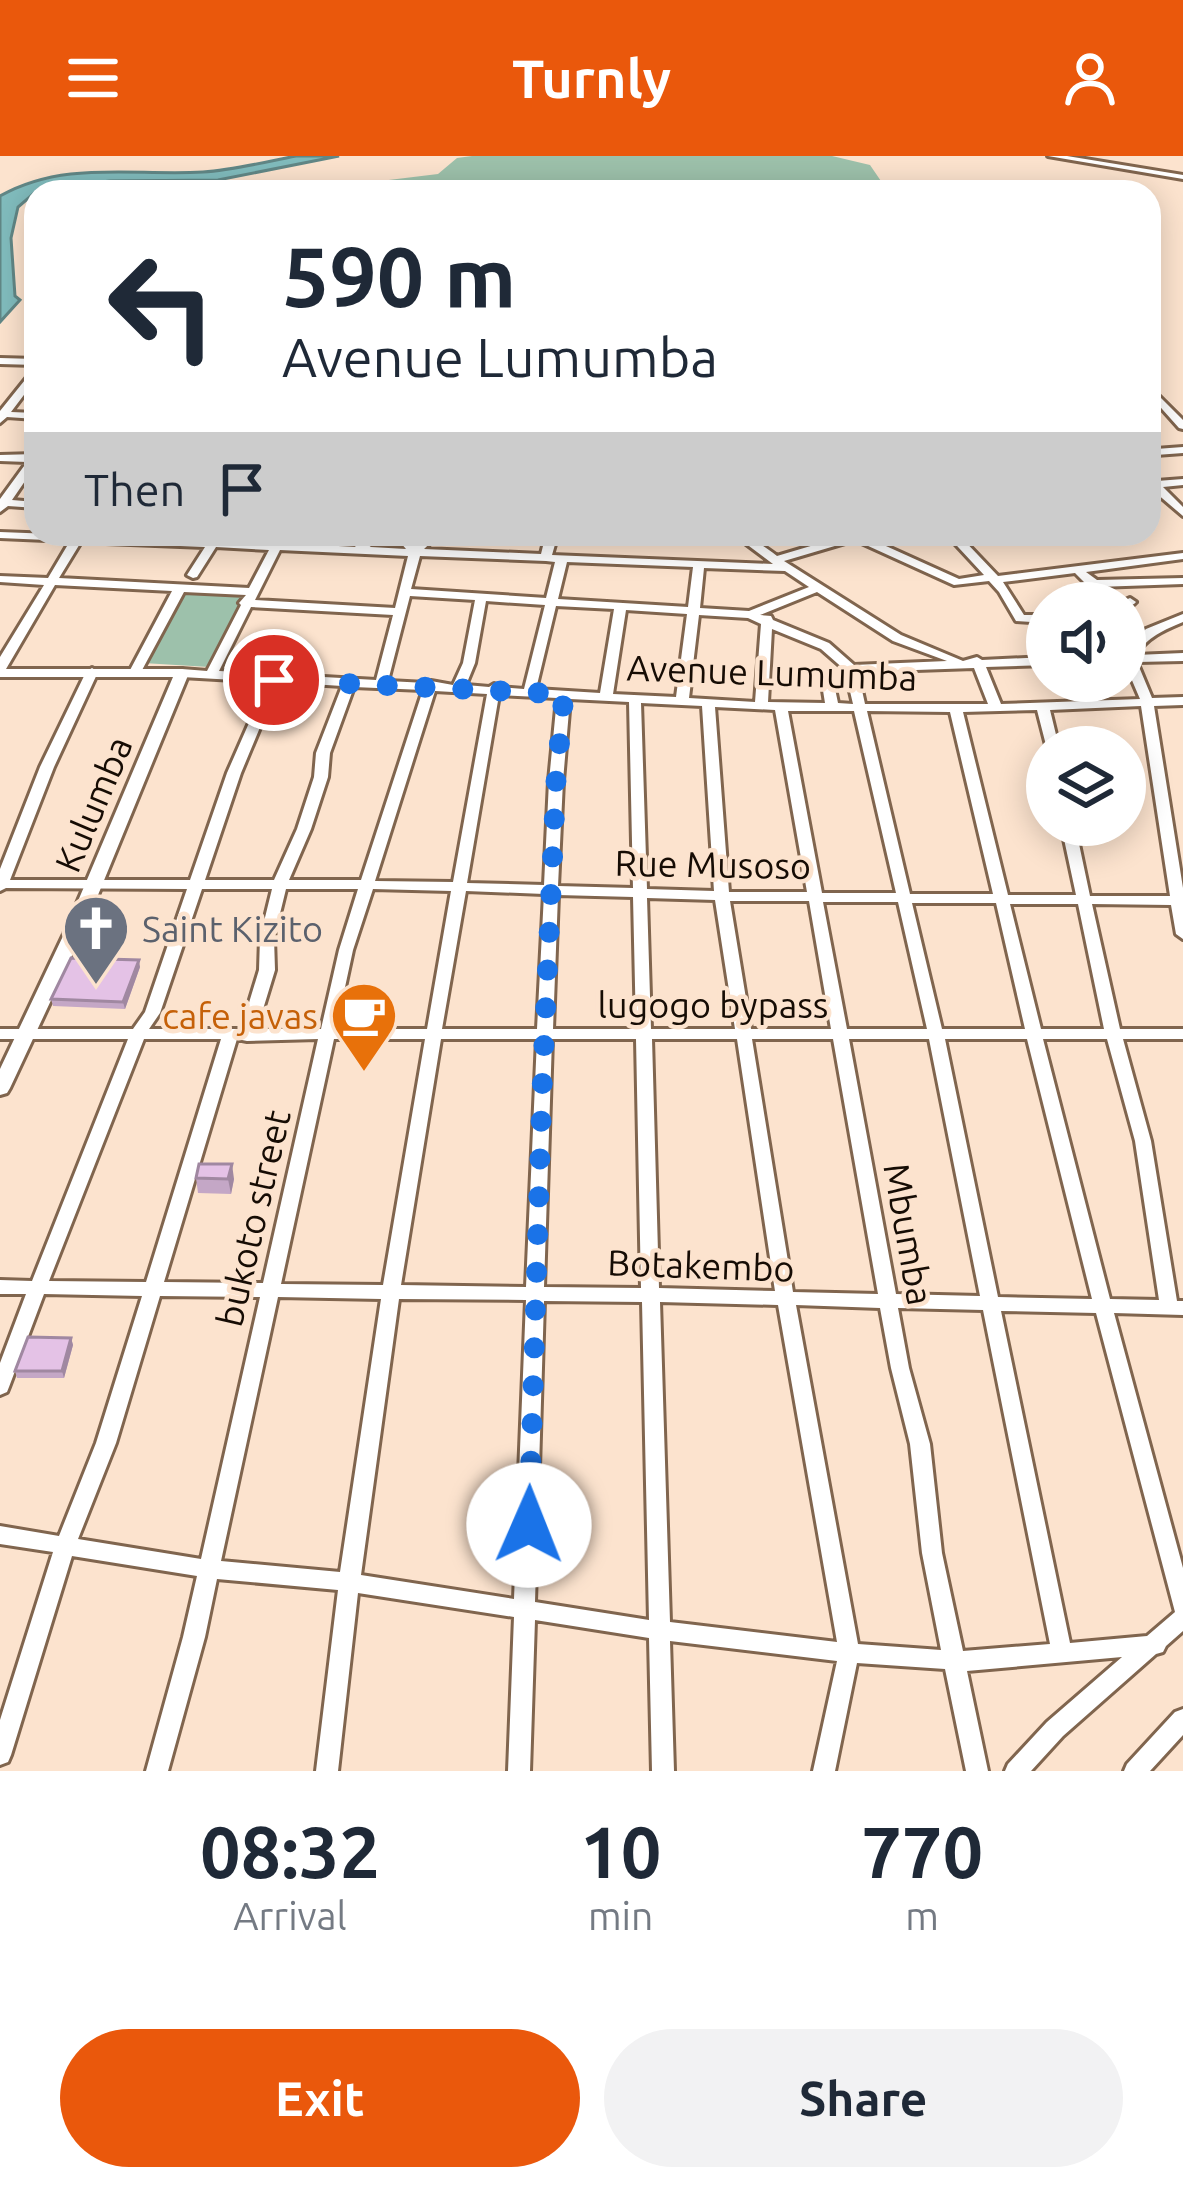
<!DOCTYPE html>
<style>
body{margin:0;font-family:Ubuntu,sans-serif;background:#f2f2f3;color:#1f2937;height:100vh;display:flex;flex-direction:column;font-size:45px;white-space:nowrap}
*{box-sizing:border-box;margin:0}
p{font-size:39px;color:#747a83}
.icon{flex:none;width:66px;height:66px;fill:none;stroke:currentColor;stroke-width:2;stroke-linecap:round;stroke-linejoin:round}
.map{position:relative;height:1615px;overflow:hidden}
.sheet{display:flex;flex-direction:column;background:#fff;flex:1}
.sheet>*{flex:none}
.guide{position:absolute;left:24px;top:24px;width:1137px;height:366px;border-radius:36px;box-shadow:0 6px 30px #0003;background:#fff;color:#1f2937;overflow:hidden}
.tools{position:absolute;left:1026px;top:426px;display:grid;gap:24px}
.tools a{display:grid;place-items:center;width:120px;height:120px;border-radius:50%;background:#fff;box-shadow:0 6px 30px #0003;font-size:60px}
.pin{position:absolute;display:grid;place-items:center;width:102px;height:102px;color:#fff;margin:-51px;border:6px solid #fff;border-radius:50%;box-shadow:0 3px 12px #0007}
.me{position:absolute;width:132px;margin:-66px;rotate:1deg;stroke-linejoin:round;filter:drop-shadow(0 0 9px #0008)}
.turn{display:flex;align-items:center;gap:42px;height:252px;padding:0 60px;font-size:54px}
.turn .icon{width:156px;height:156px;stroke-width:2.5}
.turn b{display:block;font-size:84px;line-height:102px}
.then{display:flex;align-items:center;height:114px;padding:0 60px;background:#0003;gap:24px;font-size:45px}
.eta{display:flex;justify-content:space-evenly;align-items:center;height:204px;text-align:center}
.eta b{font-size:72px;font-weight:700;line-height:84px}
.action{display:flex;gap:24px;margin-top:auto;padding:24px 60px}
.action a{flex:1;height:138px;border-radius:72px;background:#ea580c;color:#fff;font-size:48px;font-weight:700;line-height:138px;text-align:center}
.action a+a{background:#f2f2f3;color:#1f2937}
header{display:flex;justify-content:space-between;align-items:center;height:156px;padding:0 60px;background:#ea580c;color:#fff;font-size:54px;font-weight:700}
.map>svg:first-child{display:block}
.green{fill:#9dc1ab}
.water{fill:#81bcbd;stroke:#618786;stroke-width:3}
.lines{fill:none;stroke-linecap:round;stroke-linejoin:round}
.minor-casing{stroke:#80654e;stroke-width:6}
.tertiary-casing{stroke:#80654e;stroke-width:6}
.minor{fill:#fff;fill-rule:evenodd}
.tertiary{fill:#fff;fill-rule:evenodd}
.wall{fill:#c4a7c6}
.shaded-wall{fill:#a088a1}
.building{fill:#e4c2e6;stroke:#a088a1;stroke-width:3}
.route{stroke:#1a73e8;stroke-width:21;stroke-dasharray:0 37.8}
.labels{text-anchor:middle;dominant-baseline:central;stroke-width:9;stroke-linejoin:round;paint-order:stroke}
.street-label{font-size:36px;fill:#160c04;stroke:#fce3ce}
.worship-label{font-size:36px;fill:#5b616d;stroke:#fce3ce;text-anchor:start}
.food-label{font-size:36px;fill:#c56008;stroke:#fce3ce;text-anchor:end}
</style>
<header><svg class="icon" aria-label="menu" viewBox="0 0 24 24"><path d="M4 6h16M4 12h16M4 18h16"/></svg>Turnly<svg class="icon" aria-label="person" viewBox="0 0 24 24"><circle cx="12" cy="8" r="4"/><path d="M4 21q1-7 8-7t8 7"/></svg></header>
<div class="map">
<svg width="1183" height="1615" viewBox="0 0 1183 1615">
<rect width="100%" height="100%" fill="#fce3ce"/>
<path class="green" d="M472,0H832L870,9L883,28L859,27L812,36H312L317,24L334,25L333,32L358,34L364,27L438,18L457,2Z
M182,436L245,440L209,511L143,507Z"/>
<path class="water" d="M296,0H339L218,24L110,25L39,33L18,51L11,82L15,140L20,144L0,166V40C64,4 132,20 203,16C234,14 265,6 296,0Z"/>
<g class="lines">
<defs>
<path id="minor" d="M1048,0H1067L1183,19V23Z
M0,202L36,203V209L0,208Z
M36,213V223L11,256L36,257V263L7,261L0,267V255L33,214Z
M1158,239L1183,264V273L1179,272L1154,244V240Z
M1183,291V297L1156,299L1151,296L1156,293Z
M36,298V309L12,344L36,346V352L8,350L0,356V343L27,306L0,305V299Z
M1149,320L1157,325L1183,323V329L1163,331L1183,351V360L1149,331Z
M0,376L209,384L213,378H225L220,385L273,387L277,378H289L284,387L356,391L339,378H352L371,391L406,393L400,386L381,378C396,378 405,378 415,390L428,378H440L424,393L541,398L546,378H558L552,399L773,408L745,387L711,381L705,378C741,378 748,378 777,400L851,378H869L866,381L959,423L984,419L946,378H958L998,420L1183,397V403L1086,416L1097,424L1183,422V428L1097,431L1086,428L1075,417L1003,426L1024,459H1047V467L1016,465L999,436L989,425L954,429L855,384L784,405L901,479L963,505L977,501L982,504L1047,501V509L986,511L1001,548L1140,543L1125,508L1126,493L1146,473L1183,458V466C1164,474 1147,481 1136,499L1183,497V505L1137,506L1152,542L1183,541V549L1154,550L1183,732V783L1176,778L1171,749L1092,748L1120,873H1183V883H1123L1151,985L1177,1145H1183V1159L1114,1157L1183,1412V1475L1166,1490L1163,1496L1156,1498L1063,1580L1031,1615H1005L1008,1608L1047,1566L1122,1501L967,1515L988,1615H966L945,1513L857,1507L835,1615H813L837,1505L670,1485L674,1615H652L649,1482L535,1464L530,1615H508L514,1461L358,1437L338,1615H316L338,1434L217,1423L205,1481L168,1615H146L183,1481L197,1420L72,1400L11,1599L8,1606L0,1609V1564L53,1396L0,1388V1370L59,1380L96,1287L142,1140L44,1138L9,1231L7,1236L0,1239V1207L26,1138H0V1124L32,1125L128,883H0V873H133L145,856L187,733L6,732L0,735V713L40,611L86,516L92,512L98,516L54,611L10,724H190L227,617L267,526L182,521L176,517L182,513L207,515L241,449L239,447L246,439L184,436L141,516L135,520L129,516L172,435L55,429L6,513L0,517V501L44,429L0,426V420L48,422L70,385L0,382ZM81,386L205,391L187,419L193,422L197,421L216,391L269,394L249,432L59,422ZM280,394L408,400L395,452L255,444ZM420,400L546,405L555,406L546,442L411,433ZM567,406L693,411L688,451L558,443ZM704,412L785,415L809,431L749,455L700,452ZM817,436L893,485L947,505L854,509L829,487L773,464L771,460L760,459ZM410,440L475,444L463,507L453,529L431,525L426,527L388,525ZM486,445L545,449L524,533L500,531L494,528L489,531L466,529L475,507ZM556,450L614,453L600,537L536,533ZM251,451L393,459L376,524L219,515ZM626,454L687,458L676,541L613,538ZM699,459L748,462L761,468L755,546L689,542ZM772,473L821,493L845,514L853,548L838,547L834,528L828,524L822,528L825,547L768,546ZM974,512L988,548H865L858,516ZM279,526L342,530L316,597L314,621L297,673L274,724H205L241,617ZM354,531L423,534L361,724H289L311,673L328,621L330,597ZM435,535L487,538L453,726L375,725ZM499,539L557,542L549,625L544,729L467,727ZM570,543L629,546L633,732L558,730L563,625ZM641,547L702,550L714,735L647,733ZM1141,550L1170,740H1090L1075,669H1061L1076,739H1008L963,556L1037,554L1047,593V591H1059L1050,554ZM715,551L775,554L807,736H729ZM788,555H854L896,737H822ZM867,555L950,556L993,738H910ZM202,733H272L260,782L259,814L241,873H149L160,857ZM286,733H358L339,794L321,873H257L275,814L274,782ZM373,733L451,735L427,873H336L353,794ZM466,735L544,738L537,873H442ZM558,739L633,741L636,873H553ZM647,742L715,744L735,873H651ZM730,745H809L831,873H751ZM823,746H898L927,873H847ZM912,747H996L1025,873H942ZM1010,748H1078L1104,873H1041ZM144,883H221L146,1126L49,1125ZM237,883L247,885L318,883L263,1127L164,1126ZM334,883H425L383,1129L281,1128ZM441,883H537L526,1131L401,1129ZM552,883H636L641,1132L544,1131ZM652,883H737L775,1135L659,1132ZM752,883H833L878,1138L793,1136ZM849,883H929L980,1140L896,1138ZM945,883H1027L1092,1143L998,1141ZM1043,883H1107L1135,985L1159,1144L1110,1143ZM160,1140L260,1141L201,1403L78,1383L116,1287ZM278,1141L381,1143L340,1416L221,1405ZM399,1143L526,1144L514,1443L361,1419ZM544,1145L642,1146L649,1464L535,1446ZM660,1146L778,1149L837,1486L670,1466ZM796,1149L880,1152L891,1212L910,1288L922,1397L941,1494L858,1488ZM898,1152L983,1154L1050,1488L963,1495L942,1397L930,1288L909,1212ZM1001,1155L1096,1157L1175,1456L1147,1480L1070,1487Z
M1130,442L1136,446L1134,448L1125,451V447H1119Z
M1183,1553V1579L1150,1615H1124L1127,1608L1175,1556Z"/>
<path id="tertiary" d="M0,513H182L189,517L82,778L10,932L7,937L0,939V913L64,778L173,521H0Z"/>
</defs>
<use href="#minor" class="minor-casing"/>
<use href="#tertiary" class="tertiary-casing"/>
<use href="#minor" class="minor"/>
<use href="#tertiary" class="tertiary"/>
</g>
<path class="wall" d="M140,811L125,853L53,850L51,843Z
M196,1022L234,1023L231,1038L198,1037Z
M71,1182L73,1189L64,1222H17L15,1215Z"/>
<path class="shaded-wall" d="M139,804L140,811L125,853L123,846Z
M232,1008L234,1023L231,1038L228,1023Z
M71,1182L73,1189L64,1222L62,1215Z"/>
<path class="building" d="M71,802L139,804L123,846L51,843Z
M199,1008H232L228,1023L196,1022Z
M28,1181L71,1182L62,1215H15Z"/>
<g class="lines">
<path class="route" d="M274,524L564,538L556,625L542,934L529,1369"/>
</g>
<defs>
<symbol id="church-pin" viewBox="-11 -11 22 30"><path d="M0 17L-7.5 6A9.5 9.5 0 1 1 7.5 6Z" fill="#6b7280" stroke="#fce3ce"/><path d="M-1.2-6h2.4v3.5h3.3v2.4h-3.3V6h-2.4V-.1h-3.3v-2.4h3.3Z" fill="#fff"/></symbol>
<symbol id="cafe-pin" viewBox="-11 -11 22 30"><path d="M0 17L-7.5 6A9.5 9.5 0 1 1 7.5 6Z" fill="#e8710a" stroke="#fce3ce"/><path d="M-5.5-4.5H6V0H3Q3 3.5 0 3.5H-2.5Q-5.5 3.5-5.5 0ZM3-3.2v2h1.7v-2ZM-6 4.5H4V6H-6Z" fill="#fff"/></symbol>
</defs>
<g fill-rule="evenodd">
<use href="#church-pin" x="58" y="734" width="76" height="104"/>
<use href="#cafe-pin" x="326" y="821" width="76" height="104"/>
</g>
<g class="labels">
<g class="street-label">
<text transform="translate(772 516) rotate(2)">Avenue Lumumba</text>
<text transform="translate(93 648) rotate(-67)">Kulumba</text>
<text transform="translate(713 708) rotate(1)">Rue Musoso</text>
<text x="713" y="848">lugogo bypass</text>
<text transform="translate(253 1062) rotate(-77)">bukoto street</text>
<text transform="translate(909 1078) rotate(80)">Mbumba</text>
<text transform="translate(701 1109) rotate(2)">Botakembo</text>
</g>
<g class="worship-label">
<text x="142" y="772">Saint Kizito</text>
</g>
<g class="food-label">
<text x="318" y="859">cafe javas</text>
</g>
</g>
</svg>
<div class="tools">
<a><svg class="icon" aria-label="sound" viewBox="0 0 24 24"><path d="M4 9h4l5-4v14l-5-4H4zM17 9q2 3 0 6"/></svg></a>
<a><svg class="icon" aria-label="layers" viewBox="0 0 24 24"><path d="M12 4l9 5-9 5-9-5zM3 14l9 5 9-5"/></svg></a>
</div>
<div class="pin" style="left:274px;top:524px;background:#d93025"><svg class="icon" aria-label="arrive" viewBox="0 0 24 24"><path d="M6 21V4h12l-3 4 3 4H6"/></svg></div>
<svg class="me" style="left:529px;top:1369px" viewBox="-20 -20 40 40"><circle r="19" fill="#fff"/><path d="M0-13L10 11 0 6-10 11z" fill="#1a73e8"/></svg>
<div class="guide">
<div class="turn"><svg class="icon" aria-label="left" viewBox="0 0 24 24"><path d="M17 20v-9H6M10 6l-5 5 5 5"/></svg><div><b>590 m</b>Avenue Lumumba</div></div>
<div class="then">Then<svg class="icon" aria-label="arrive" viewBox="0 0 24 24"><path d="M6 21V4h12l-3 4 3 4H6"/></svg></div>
</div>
</div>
<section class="sheet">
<div class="eta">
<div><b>08:32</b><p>Arrival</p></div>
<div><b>10</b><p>min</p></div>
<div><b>770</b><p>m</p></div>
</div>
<div class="action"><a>Exit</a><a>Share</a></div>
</section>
